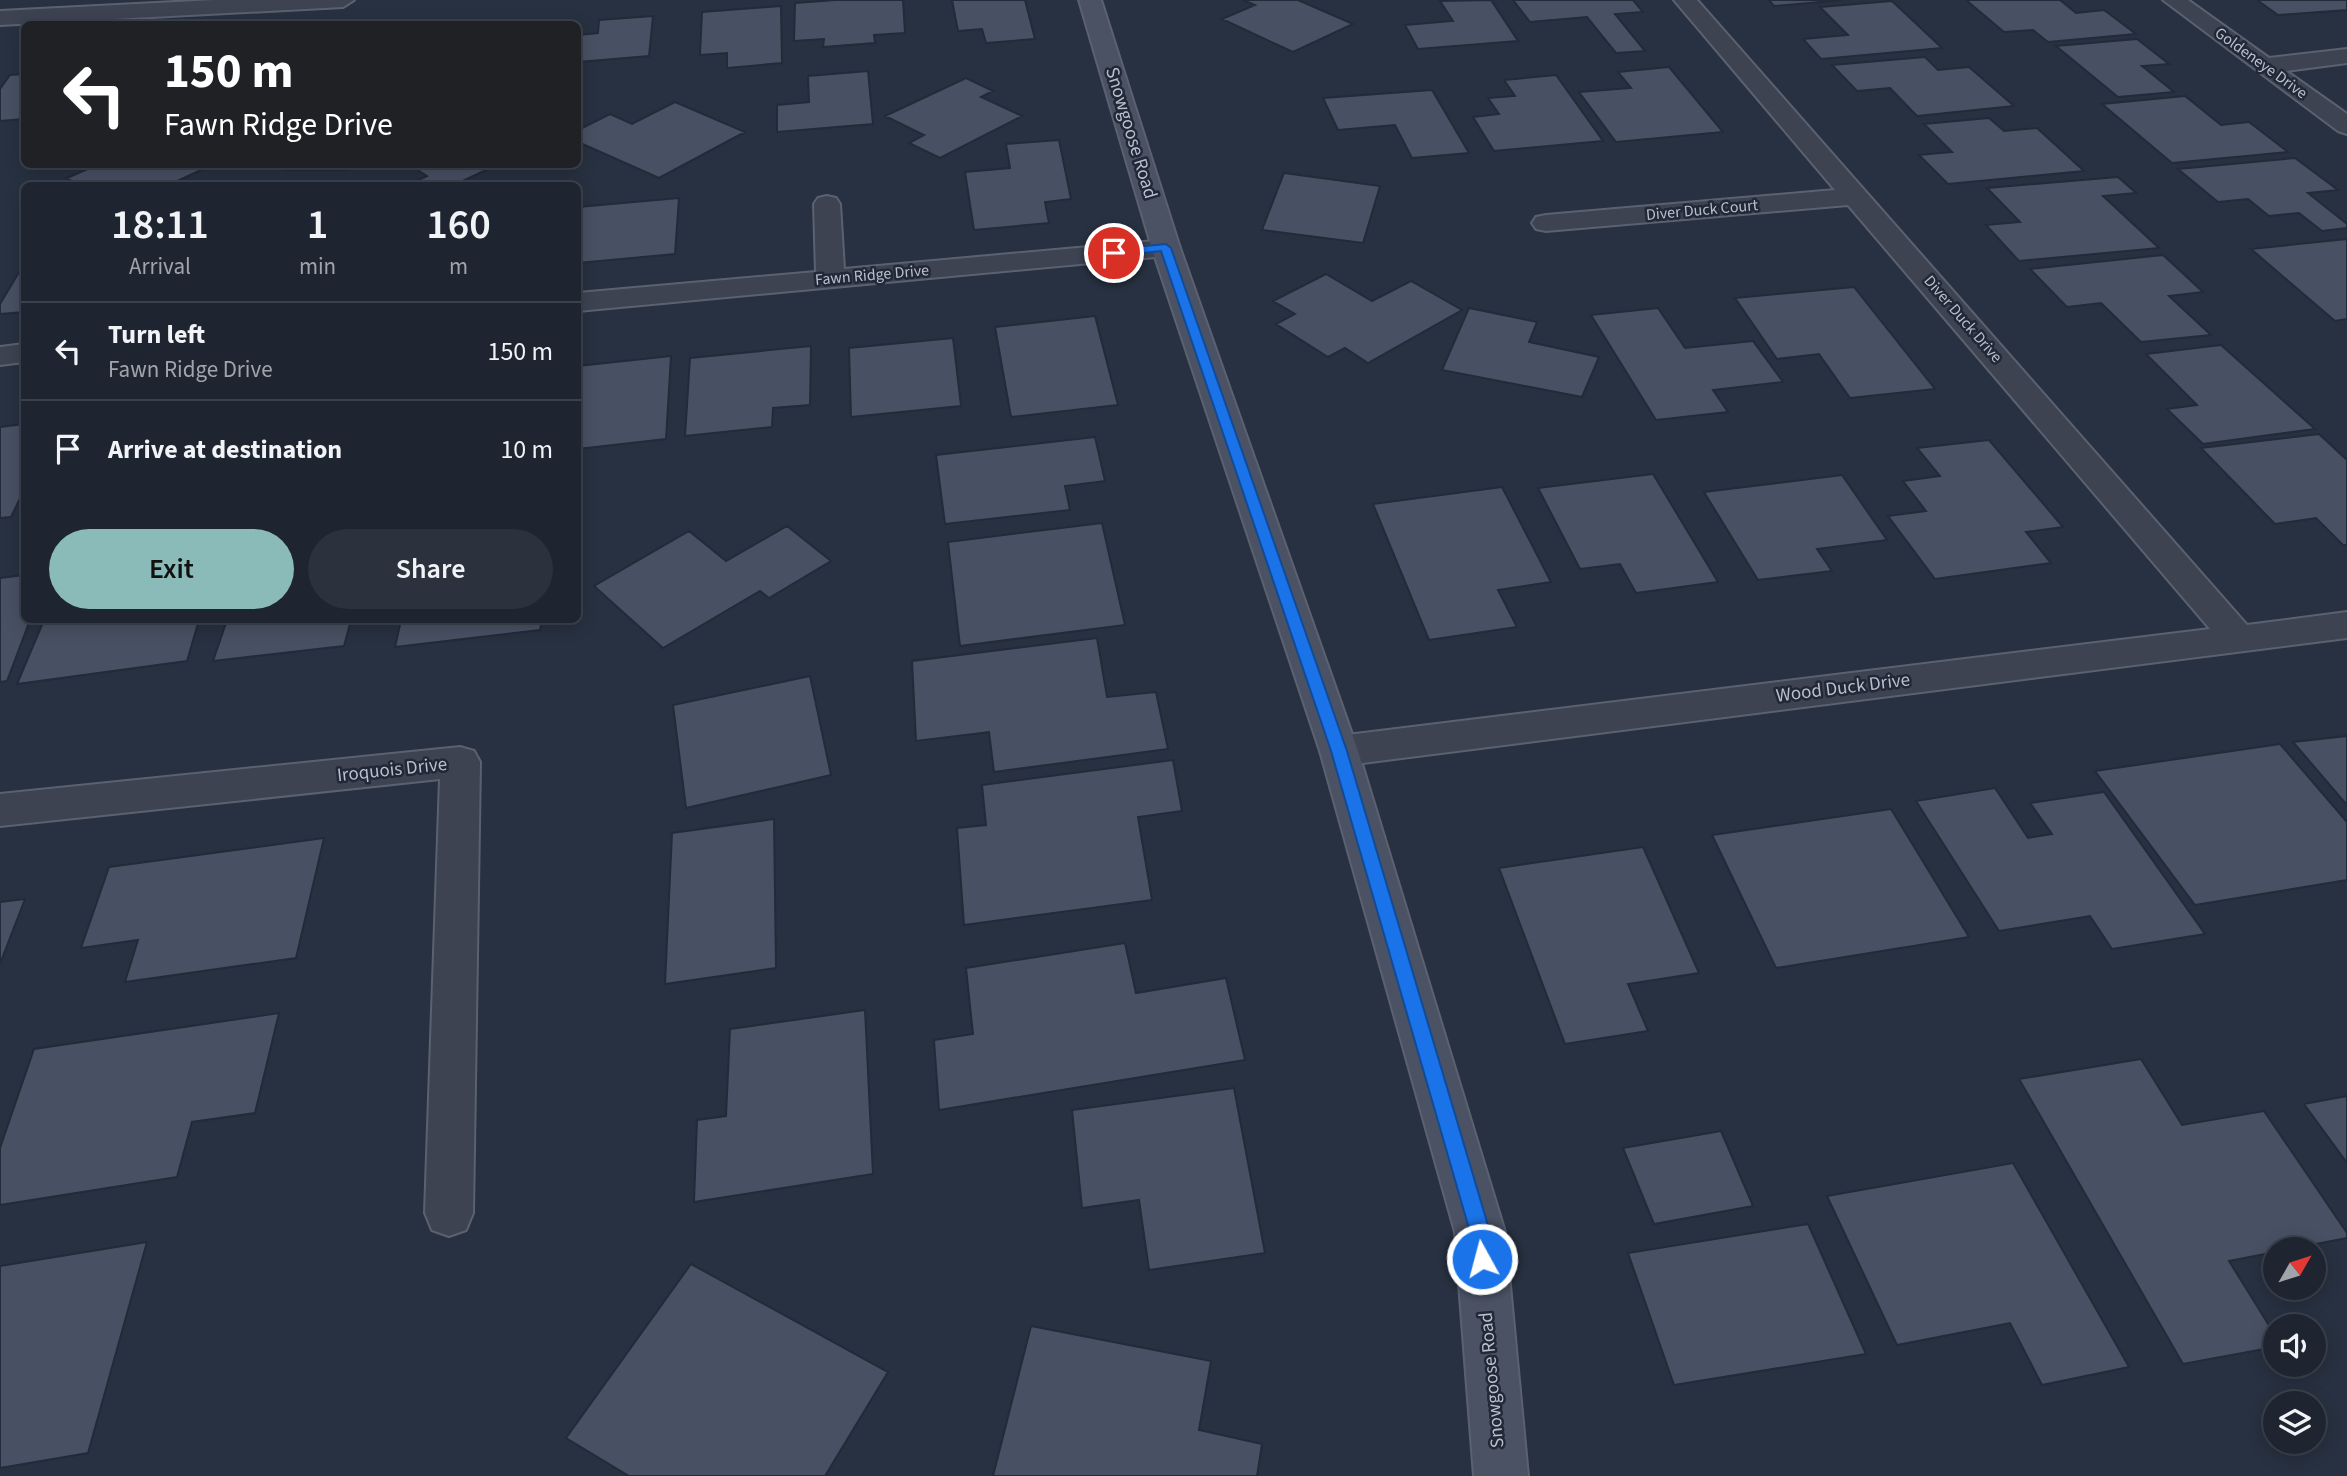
<!DOCTYPE html>
<style>
body{margin:0;font-family:"Source Sans 3",sans-serif;background:#2b313d;color:#f1f3f6;height:100vh;display:flex;flex-direction:column;font-size:26px;white-space:nowrap}
*{box-sizing:border-box;margin:0}
p{font-size:23px;color:#a1a5ab}
.icon{flex:none;width:38px;height:38px;fill:none;stroke:currentColor;stroke-width:2;stroke-linecap:round;stroke-linejoin:round}
.map{position:relative;flex:1;overflow:hidden}
.sheet{position:absolute;left:21px;top:182px;width:560px;height:441px;display:flex;flex-direction:column;background:#1e2531;border-radius:10px;box-shadow:0 4px 18px #0003,0 0 0 2px #3c424d}
.sheet>*{flex:none}
.top-card{position:absolute;left:21px;top:21px;width:560px;height:147px;border-radius:10px;box-shadow:0 4px 18px #0003,0 0 0 2px #3c424d;background:#202124;color:#fff;overflow:hidden}
.needle{width:46px;rotate:51deg}
.controls{position:absolute;left:2263px;top:1237px;display:grid;gap:14px}
.controls a{display:grid;place-items:center;width:63px;height:63px;border-radius:50%;background:#1e2531;box-shadow:0 4px 18px #0003,0 0 0 2px #3c424d;font-size:35px}
.pin{position:absolute;display:grid;place-items:center;width:60px;height:60px;color:#fff;margin:-30px;border:4px solid #fff;border-radius:50%;box-shadow:0 2px 7px #0007}
.me{position:absolute;width:77px;margin:-38px;rotate:353deg;stroke-linejoin:round;filter:drop-shadow(0 0 5px #0008)}
.turn{display:flex;align-items:center;gap:24px;height:147px;padding:0 28px;font-size:32px}
.turn .icon{width:91px;height:91px;stroke-width:2.5}
.turn b{display:block;font-size:49px;line-height:60px}
.eta{display:flex;justify-content:space-evenly;align-items:center;height:119px;text-align:center}
.eta b{font-size:42px;font-weight:600;line-height:49px}
.action{display:flex;gap:14px;margin-top:auto;padding:14px 28px}
.action a{flex:1;height:80px;border-radius:42px;background:#8bbbb9;color:#111;font-size:28px;font-weight:600;line-height:80px;text-align:center}
.action a+a{background:#2b313d;color:#f1f3f6}
ul{padding:0;list-style:none}
li{display:flex;align-items:center;gap:21px;height:98px;padding:0 28px;border-top:2px solid #3c424d}
li div{flex:1}
li b{display:block;font-size:26px}
li em{font-style:normal}
.map>svg:first-child{display:block}
.building{fill:#485163;stroke:#232a39;stroke-width:2}
.lines{fill:none;stroke-linecap:round;stroke-linejoin:round}
.street-casing{stroke:#5b616f;stroke-width:4}
.secondary-casing{stroke:#5b616f;stroke-width:4}
.street{fill:#3d4351;fill-rule:evenodd}
.secondary{fill:#4b5264;fill-rule:evenodd}
.route{fill:#1a73e8;stroke:#114b97;stroke-width:2}
.labels{text-anchor:middle;dominant-baseline:central;stroke-width:5;stroke-linejoin:round;paint-order:stroke}
.far-street-label{font-size:16px;fill:#babfcb;stroke:#212837}
.street-label{font-size:19px;fill:#babfcb;stroke:#212837}
</style>
<div class="map">
<svg width="2347" height="1476" viewBox="0 0 2347 1476">
<rect width="100%" height="100%" fill="#283141"/>
<path class="building" d="M836,0H903L905,33L874,35L875,43L823,47L824,39L794,41L795,3Z
M952,0H1025L1035,39L986,43L982,29L958,31Z
M1243,0H1298L1353,24L1293,52L1222,19L1255,5Z
M1491,0L1518,41L1418,49L1405,25L1453,21L1440,1Z
M1513,0H1633L1643,12L1615,14L1645,51L1616,53L1587,17L1530,22Z
M1769,0H1843L1774,6Z
M1966,0H2060L2076,13L2104,10L2136,34L2048,42L2033,30L2004,32Z
M2257,0H2347V10L2278,15Z
M1892,1L1942,48L1821,59L1803,39L1848,35L1820,7Z
M781,6L782,63L727,68V53L700,55L702,12Z
M653,16L649,56L578,62V35L598,33L599,20Z
M2137,39L2169,64L2142,66L2174,92L2118,97L2056,46Z
M1925,57L1938,70L1969,67L2014,106L1917,116L1890,88L1857,91L1832,65Z
M1669,67L1723,132L1616,142L1579,92L1631,88L1618,72Z
M868,71L873,124L777,132V105L809,102L808,76Z
M24,74V119L0,121V89L10,75Z
M1556,75L1603,141L1494,151L1473,117L1499,114L1488,98L1515,96L1504,80Z
M966,78L993,91L981,97L1022,116L940,158L909,143L924,135L885,116Z
M1432,90L1469,153L1412,158L1395,125L1338,130L1323,98Z
M2185,96L2221,125L2249,122L2288,152L2172,163L2102,104Z
M675,102L745,132L659,178L578,142V130L610,114L632,124Z
M1989,118L2004,131L2037,128L2084,171L1948,184L1919,155L1952,152L1924,124Z
M1059,140L1071,199L1045,202L1049,223L974,230L965,172L1010,168L1006,144Z
M2295,158L2338,190L2308,193L2347,224V228L2322,231L2299,213L2269,216L2248,199L2218,202L2178,169Z
M99,164H214L171,184L174,186H80L67,178Z
M291,164H351L347,170H286Z
M408,164H499L452,186H405L427,176Z
M1284,173L1380,186L1363,243L1262,230Z
M2118,177L2136,193L2103,196L2159,248L2019,261L1986,225L2020,222L1987,188Z
M679,198L675,254L578,263V207Z
M2347,239V319L2335,321L2251,249Z
M2163,255L2203,292L2169,296L2211,335L2141,342L2101,303L2067,307L2030,269Z
M24,264V312L0,314V304Z
M1326,274L1372,301L1411,281L1462,310L1368,363L1345,348L1328,357L1276,324L1295,314L1273,301Z
M1854,287L1935,389L1850,398L1819,354L1777,359L1735,298Z
M1469,308L1537,322L1529,342L1599,357L1582,397L1442,370Z
M1658,308L1685,348L1753,341L1783,382L1713,390L1728,412L1656,420L1591,315Z
M1095,316L1118,405L1011,417L995,327Z
M953,338L961,406L851,417L849,348Z
M2221,345L2315,429L2203,444L2167,409L2197,405L2146,354Z
M811,346L810,405L773,408L772,427L685,436L690,358Z
M671,356L666,439L578,449V366Z
M24,424V490L11,517L0,518V427Z
M2319,434L2347,460V545H2343L2316,518L2275,524L2201,448Z
M1095,437L1105,481L1065,486L1070,510L945,524L936,455Z
M1989,440L2063,527L2026,532L2051,563L1935,579L1888,516L1926,511L1903,481L1940,476L1917,448Z
M1653,474L1718,582L1636,593L1620,564L1580,569L1538,488Z
M1842,475L1887,540L1817,549L1832,571L1758,580L1704,492Z
M1502,487L1551,582L1498,590L1517,627L1429,640L1373,504Z
M1102,523L1125,625L960,646L948,542Z
M787,526L831,561L769,598L760,591L663,648L594,586L689,531L726,561Z
M24,575V620H30L7,681L0,682V578Z
M44,620H199L187,661L17,684Z
M227,620H351L344,646L213,661Z
M401,620H542L540,630L395,647Z
M1097,638L1107,697L1156,692L1168,749L994,772L989,732L916,741L912,661Z
M810,676L831,775L686,808L673,705Z
M2347,736V805L2293,742Z
M2280,744L2347,822V880L2195,905L2095,771Z
M1173,760L1182,811L1138,817L1152,900L964,925L957,828L986,825L982,785Z
M1995,788L2028,838L2052,834L2030,803L2104,792L2205,934L2112,949L2090,916L1999,931L1916,801Z
M1891,809L1969,937L1776,968L1712,835Z
M774,819L776,968L665,984L672,833Z
M324,838L296,958L125,982L138,940L81,948L109,867Z
M1643,847L1699,973L1628,984L1648,1031L1565,1044L1499,868Z
M25,899L0,964V902Z
M1125,943L1136,993L1226,978L1245,1060L939,1110L934,1040L973,1034L966,968Z
M865,1010L873,1174L694,1202L697,1120L726,1116L730,1029Z
M279,1013L255,1113L192,1122L177,1177L0,1205V1148L34,1049Z
M2141,1059L2182,1125L2264,1111L2347,1233V1238L2229,1261L2275,1335V1347L2183,1364L2019,1079Z
M1234,1088L1265,1253L1149,1270L1139,1200L1082,1208L1072,1110Z
M2347,1096V1163L2304,1104Z
M1721,1131L1753,1206L1654,1224L1623,1148Z
M2013,1163L2129,1367L2042,1385L2010,1323L1897,1345L1827,1196Z
M1808,1224L1866,1354L1674,1385L1628,1253Z
M147,1242L88,1453L0,1468V1266Z
M691,1264L888,1372L825,1476H629L566,1438Z
M1031,1326L1211,1361L1199,1430L1262,1444L1257,1476H993Z"/>
<g class="lines">
<defs>
<path id="street" d="M214,0H354L343,7L0,25V11Z
M1674,0H1697L2247,625L2347,612V638L1339,766L1325,761L1320,751L1325,741L1339,736L2210,629L1848,205L1546,231L1536,229L1532,223L1536,217L1546,215L1835,190Z
M2163,0H2188L2269,58L2347,49V63L2286,71L2347,114V134L2338,131Z
M827,196L836,198L840,204L844,269L1166,240L1176,242L1180,248L1176,254L1166,256L578,311V293L816,272L814,204L818,198Z
M24,344V362L0,365V347Z
M460,747L474,751L480,762L473,1213L466,1230L449,1236L432,1230L425,1213L440,779L0,826V794Z"/>
<path id="secondary" d="M1079,0H1101L1180,248L1358,751L1505,1232L1528,1476H1474L1455,1232L1320,751L1152,248Z"/>
</defs>
<use href="#street" class="street-casing"/>
<use href="#secondary" class="secondary-casing"/>
<use href="#street" class="street"/>
<use href="#secondary" class="secondary"/>
</g>
<path class="route" d="M1166,244L1171,248L1347,751L1490,1232L1493,1259L1490,1267L1482,1270L1475,1267L1470,1232L1331,751L1161,251L1114,256L1108,253L1114,249Z"/>
<g class="labels">
<g class="far-street-label">
<text transform="translate(2261 63) rotate(36)">Goldeneye Drive</text>
<text transform="translate(1702 210) rotate(-5)">Diver Duck Court</text>
<text transform="translate(872 275) rotate(-5)">Fawn Ridge Drive</text>
<text transform="translate(1963 319) rotate(49)">Diver Duck Drive</text>
</g>
<g class="street-label">
<text transform="translate(1131 133) rotate(73)">Snowgoose Road</text>
<text transform="translate(1843 688) rotate(-7)">Wood Duck Drive</text>
<text transform="translate(392 770) rotate(-6)">Iroquois Drive</text>
<text transform="translate(1492 1380) rotate(-95)">Snowgoose Road</text>
</g>
</g>
</svg>
<div class="controls">
<a><svg class="needle" viewBox="-14 -14 28 28"><path d="M0-13l5 13h-10z" fill="#e53935"/><path d="M0 13l5-13h-10z" fill="#a1a5ab"/></svg></a>
<a><svg class="icon" aria-label="sound" viewBox="0 0 24 24"><path d="M4 9h4l5-4v14l-5-4H4zM17 9q2 3 0 6"/></svg></a>
<a><svg class="icon" aria-label="layers" viewBox="0 0 24 24"><path d="M12 4l9 5-9 5-9-5zM3 14l9 5 9-5"/></svg></a>
</div>
<div class="pin" style="left:1114px;top:253px;background:#d93025"><svg class="icon" aria-label="arrive" viewBox="0 0 24 24"><path d="M6 21V4h12l-3 4 3 4H6"/></svg></div>
<svg class="me" style="left:1482px;top:1259px" viewBox="-20 -20 40 40"><circle r="17" fill="#1a73e8" stroke="#fff" stroke-width="3"/><path d="M0-11L8 9 0 5-8 9z" fill="#fff"/></svg>
<div class="top-card">
<div class="turn"><svg class="icon" aria-label="left" viewBox="0 0 24 24"><path d="M17 20v-9H6M10 6l-5 5 5 5"/></svg><div><b>150 m</b>Fawn Ridge Drive</div></div>
</div>
<section class="sheet">
<div class="eta">
<div><b>18:11</b><p>Arrival</p></div>
<div><b>1</b><p>min</p></div>
<div><b>160</b><p>m</p></div>
</div>
<ul>
<li><svg class="icon" aria-label="left" viewBox="0 0 24 24"><path d="M17 20v-9H6M10 6l-5 5 5 5"/></svg><div><b>Turn left</b><p>Fawn Ridge Drive</p></div><em>150 m</em></li>
<li><svg class="icon" aria-label="arrive" viewBox="0 0 24 24"><path d="M6 21V4h12l-3 4 3 4H6"/></svg><div><b>Arrive at destination</b></div><em>10 m</em></li>
</ul>
<div class="action"><a>Exit</a><a>Share</a></div>
</section>
</div>
